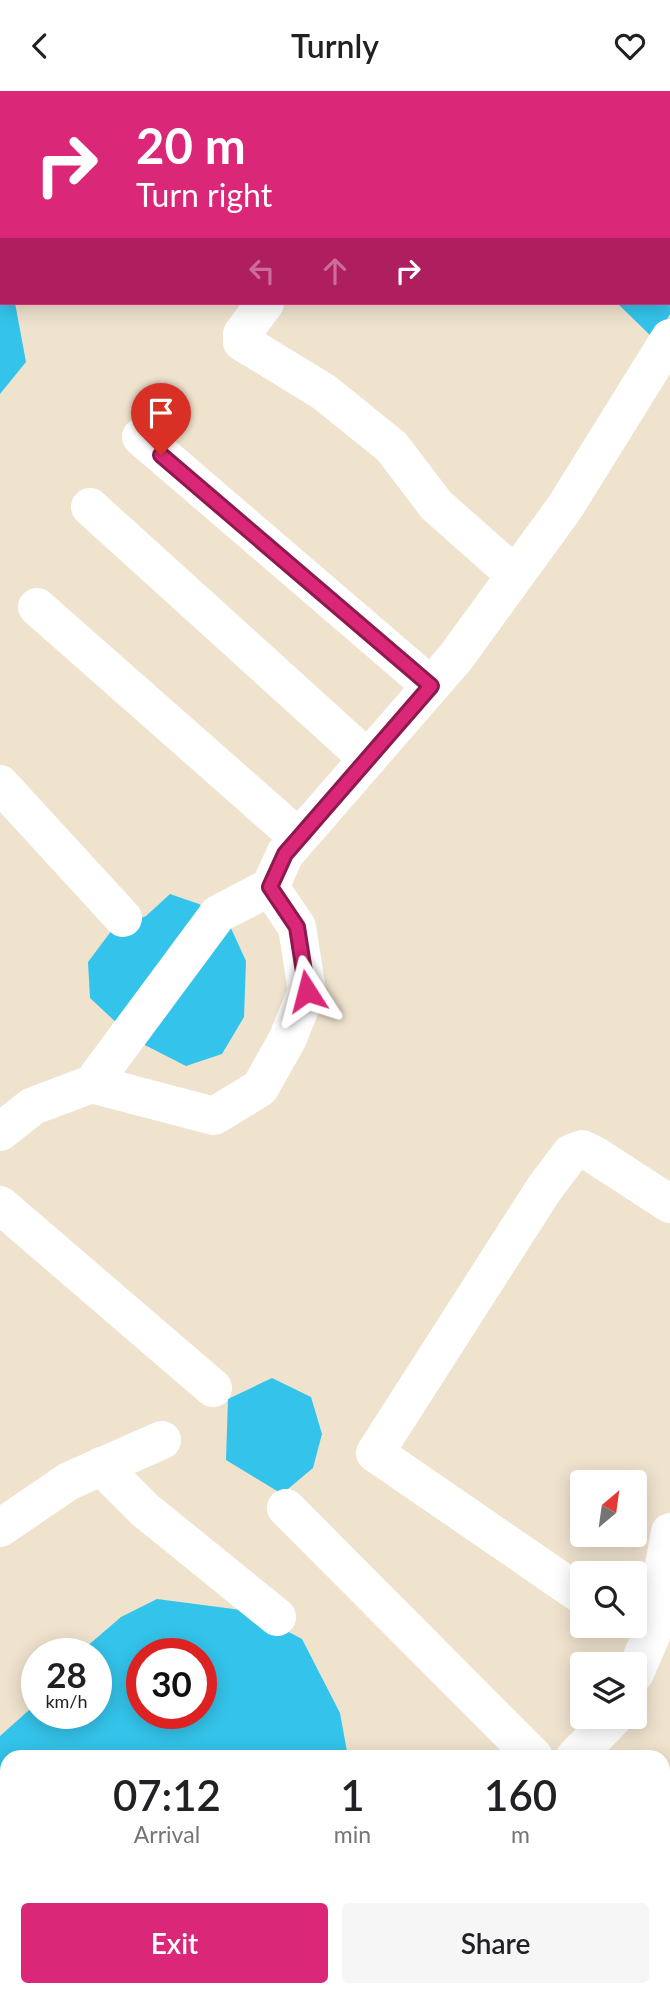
<!DOCTYPE html>
<style>
body{margin:0;font-family:Lato,sans-serif;background:#f6f6f6;color:#202124;height:100vh;display:flex;flex-direction:column;font-size:26px;white-space:nowrap}
*{box-sizing:border-box;margin:0}
p{font-size:23px;color:#757577}
.icon{flex:none;width:38px;height:38px;fill:none;stroke:currentColor;stroke-width:2;stroke-linecap:round;stroke-linejoin:round}
.map{position:relative;flex:1;overflow:hidden}
.panel{position:absolute;left:0px;top:1659px;width:670px;height:247px;display:flex;flex-direction:column;background:#fff;border-radius:21px 21px 0 0;box-shadow:0 4px 18px #0003}
.panel>*{flex:none}
.hud{position:absolute;left:0px;top:0px;width:670px;height:214px;box-shadow:0 4px 18px #0003;background:#db2777;color:#fff;overflow:hidden}
.needle{width:46px;rotate:29deg}
.fabs{position:absolute;left:570px;top:1379px;display:grid;gap:14px}
.fabs a{display:grid;place-items:center;width:77px;height:77px;border-radius:7px;background:#fff;box-shadow:0 4px 18px #0003;font-size:35px}
.speed{position:absolute;left:21px;top:1547px;display:flex;gap:14px;font-size:35px;font-weight:700;text-align:center}
.speed>*{display:grid;place-content:center;width:91px;height:91px;border-radius:50%;background:#fff;box-shadow:0 4px 18px #0003;line-height:1}
.speed small{font-size:18px;font-weight:400}
.speed .limit{border:10px solid #d22;background:#fff;color:#111}
.pin{position:absolute;display:grid;place-items:center;width:60px;height:60px;color:#fff;margin:-72px -30px;border-radius:50% 50% 50% 0;rotate:-45deg;box-shadow:0 0 7px #0007}
.pin .icon{rotate:45deg}
.me{position:absolute;width:77px;margin:-38px;rotate:351deg;stroke-linejoin:round;filter:drop-shadow(0 0 5px #0008)}
.turn{display:flex;align-items:center;gap:24px;height:147px;padding:0 21px;font-size:32px}
.turn .icon{width:91px;height:91px;stroke-width:2.5}
.turn b{display:block;font-size:49px;line-height:60px}
.lanes{display:flex;align-items:center;height:66px;padding:0 21px;background:#0003;justify-content:center;gap:35px;direction:ltr}
.lanes .off{opacity:.35}
.eta{display:flex;justify-content:space-evenly;align-items:center;height:119px;text-align:center}
.eta b{font-size:42px;font-weight:600;line-height:49px}
.action{display:flex;gap:14px;margin-top:auto;padding:14px 21px}
.action a{flex:1;height:80px;border-radius:7px;background:#db2777;color:#fff;font-size:28px;font-weight:600;line-height:80px;text-align:center}
.action a+a{background:#f6f6f6;color:#202124}
header{display:flex;justify-content:space-between;align-items:center;height:91px;padding:0 21px;background:#fff;font-size:32px;font-weight:600}
.map>svg:first-child{display:block}
.water{fill:#34c4eb;fill-rule:evenodd}
.lines{fill:none;stroke-linecap:round;stroke-linejoin:round}
.minor{stroke:#fff;stroke-width:38}
.route-casing{stroke:#8e194d;stroke-width:18}
.route{stroke:#db2777;stroke-width:12}
</style>
<header><svg class="icon" aria-label="back" viewBox="0 0 24 24"><path d="M15 5l-7 7 7 7"/></svg>Turnly<svg class="icon" aria-label="heart" viewBox="0 0 24 24"><path d="M12 20l-8-8c-3-5 5-10 8-4 3-6 11-1 8 4z"/></svg></header>
<div class="map">
<svg width="670" height="1905" viewBox="0 0 670 1905">
<rect width="100%" height="100%" fill="#efe3ce"/>
<path class="water" d="M669,159L670,223L655,249L617,212H668Z
M0,177L2,212H15L26,271L0,303Z
M170,803L199,813L230,835L246,870L244,926L222,963L186,975L135,949L90,907L88,871L112,839L146,825Z
M272,1287L311,1306L322,1343L313,1377L282,1403L226,1369L228,1308Z
M157,1508L249,1520L302,1548L340,1622L348,1666H7V1845L0,1837V1645L37,1612V1622H96V1563H78L121,1526ZM142,1563H201V1622H142Z
M83,1899H201L192,1905H102Z"/>
<g class="lines">
<path class="minor" d="M31,2L33,0
M423,2L425,0
M0,33L2,31
M265,212L242,243V251L324,301L392,356L436,414L515,484
M141,346L431,595
M90,416L368,668
M37,516L299,747
M0,693L123,827
M92,993L218,823L270,796
M0,1041L33,1015L92,993L214,1025L260,997L287,949L307,900L297,836L270,796L285,763L456,566L565,416L670,247
M0,1114L213,1297
M101,1375L145,1419L277,1526
M286,1417L534,1666
M0,1437L69,1390L162,1349
M583,1505L375,1362L544,1098L571,1062L582,1058L593,1063L670,1113
M635,1582L651,1545L670,1441
M575,1666L614,1626
M663,1750L670,1755
M663,1860L670,1848
M473,1905L485,1900L524,1905
M644,1905L646,1899"/>
</g>
<g class="lines">
<defs>
<path id="route" d="M161,364L431,595L285,763L270,796L297,836L307,900"/>
</defs>
<use href="#route" class="route-casing"/>
<use href="#route" class="route"/>
</g>
</svg>
<div class="fabs">
<a><svg class="needle" viewBox="-14 -14 28 28"><path d="M0-13l5 13h-10z" fill="#e53935"/><path d="M0 13l5-13h-10z" fill="#757577"/></svg></a>
<a><svg class="icon" aria-label="search" viewBox="0 0 24 24"><circle cx="10" cy="10" r="6"/><path d="M15 15l6 6"/></svg></a>
<a><svg class="icon" aria-label="layers" viewBox="0 0 24 24"><path d="M12 4l9 5-9 5-9-5zM3 14l9 5 9-5"/></svg></a>
</div>
<div class="speed"><div>28<small>km/h</small></div><div class="limit">30</div></div>
<div class="pin" style="left:161px;top:364px;background:#d93025"><svg class="icon" aria-label="arrive" viewBox="0 0 24 24"><path d="M6 21V4h12l-3 4 3 4H6"/></svg></div>
<svg class="me" style="left:307px;top:900px" viewBox="-20 -20 40 40"><path d="M0-17L14 15 0 8-14 15z" fill="#db2777" stroke="#fff" stroke-width="4"/></svg>
<div class="hud">
<div class="turn"><svg class="icon" aria-label="right" viewBox="0 0 24 24"><path d="M7 20v-9h11M14 6l5 5-5 5"/></svg><div><b>20 m</b>Turn right</div></div>
<div class="lanes"><svg class="icon off" aria-label="left" viewBox="0 0 24 24"><path d="M17 20v-9H6M10 6l-5 5 5 5"/></svg><svg class="icon off" aria-label="ahead" viewBox="0 0 24 24"><path d="M12 20V5M6 11l6-6 6 6"/></svg><svg class="icon" aria-label="right" viewBox="0 0 24 24"><path d="M7 20v-9h11M14 6l5 5-5 5"/></svg></div>
</div>
<section class="panel">
<div class="eta">
<div><b>07:12</b><p>Arrival</p></div>
<div><b>1</b><p>min</p></div>
<div><b>160</b><p>m</p></div>
</div>
<div class="action"><a>Exit</a><a>Share</a></div>
</section>
</div>
